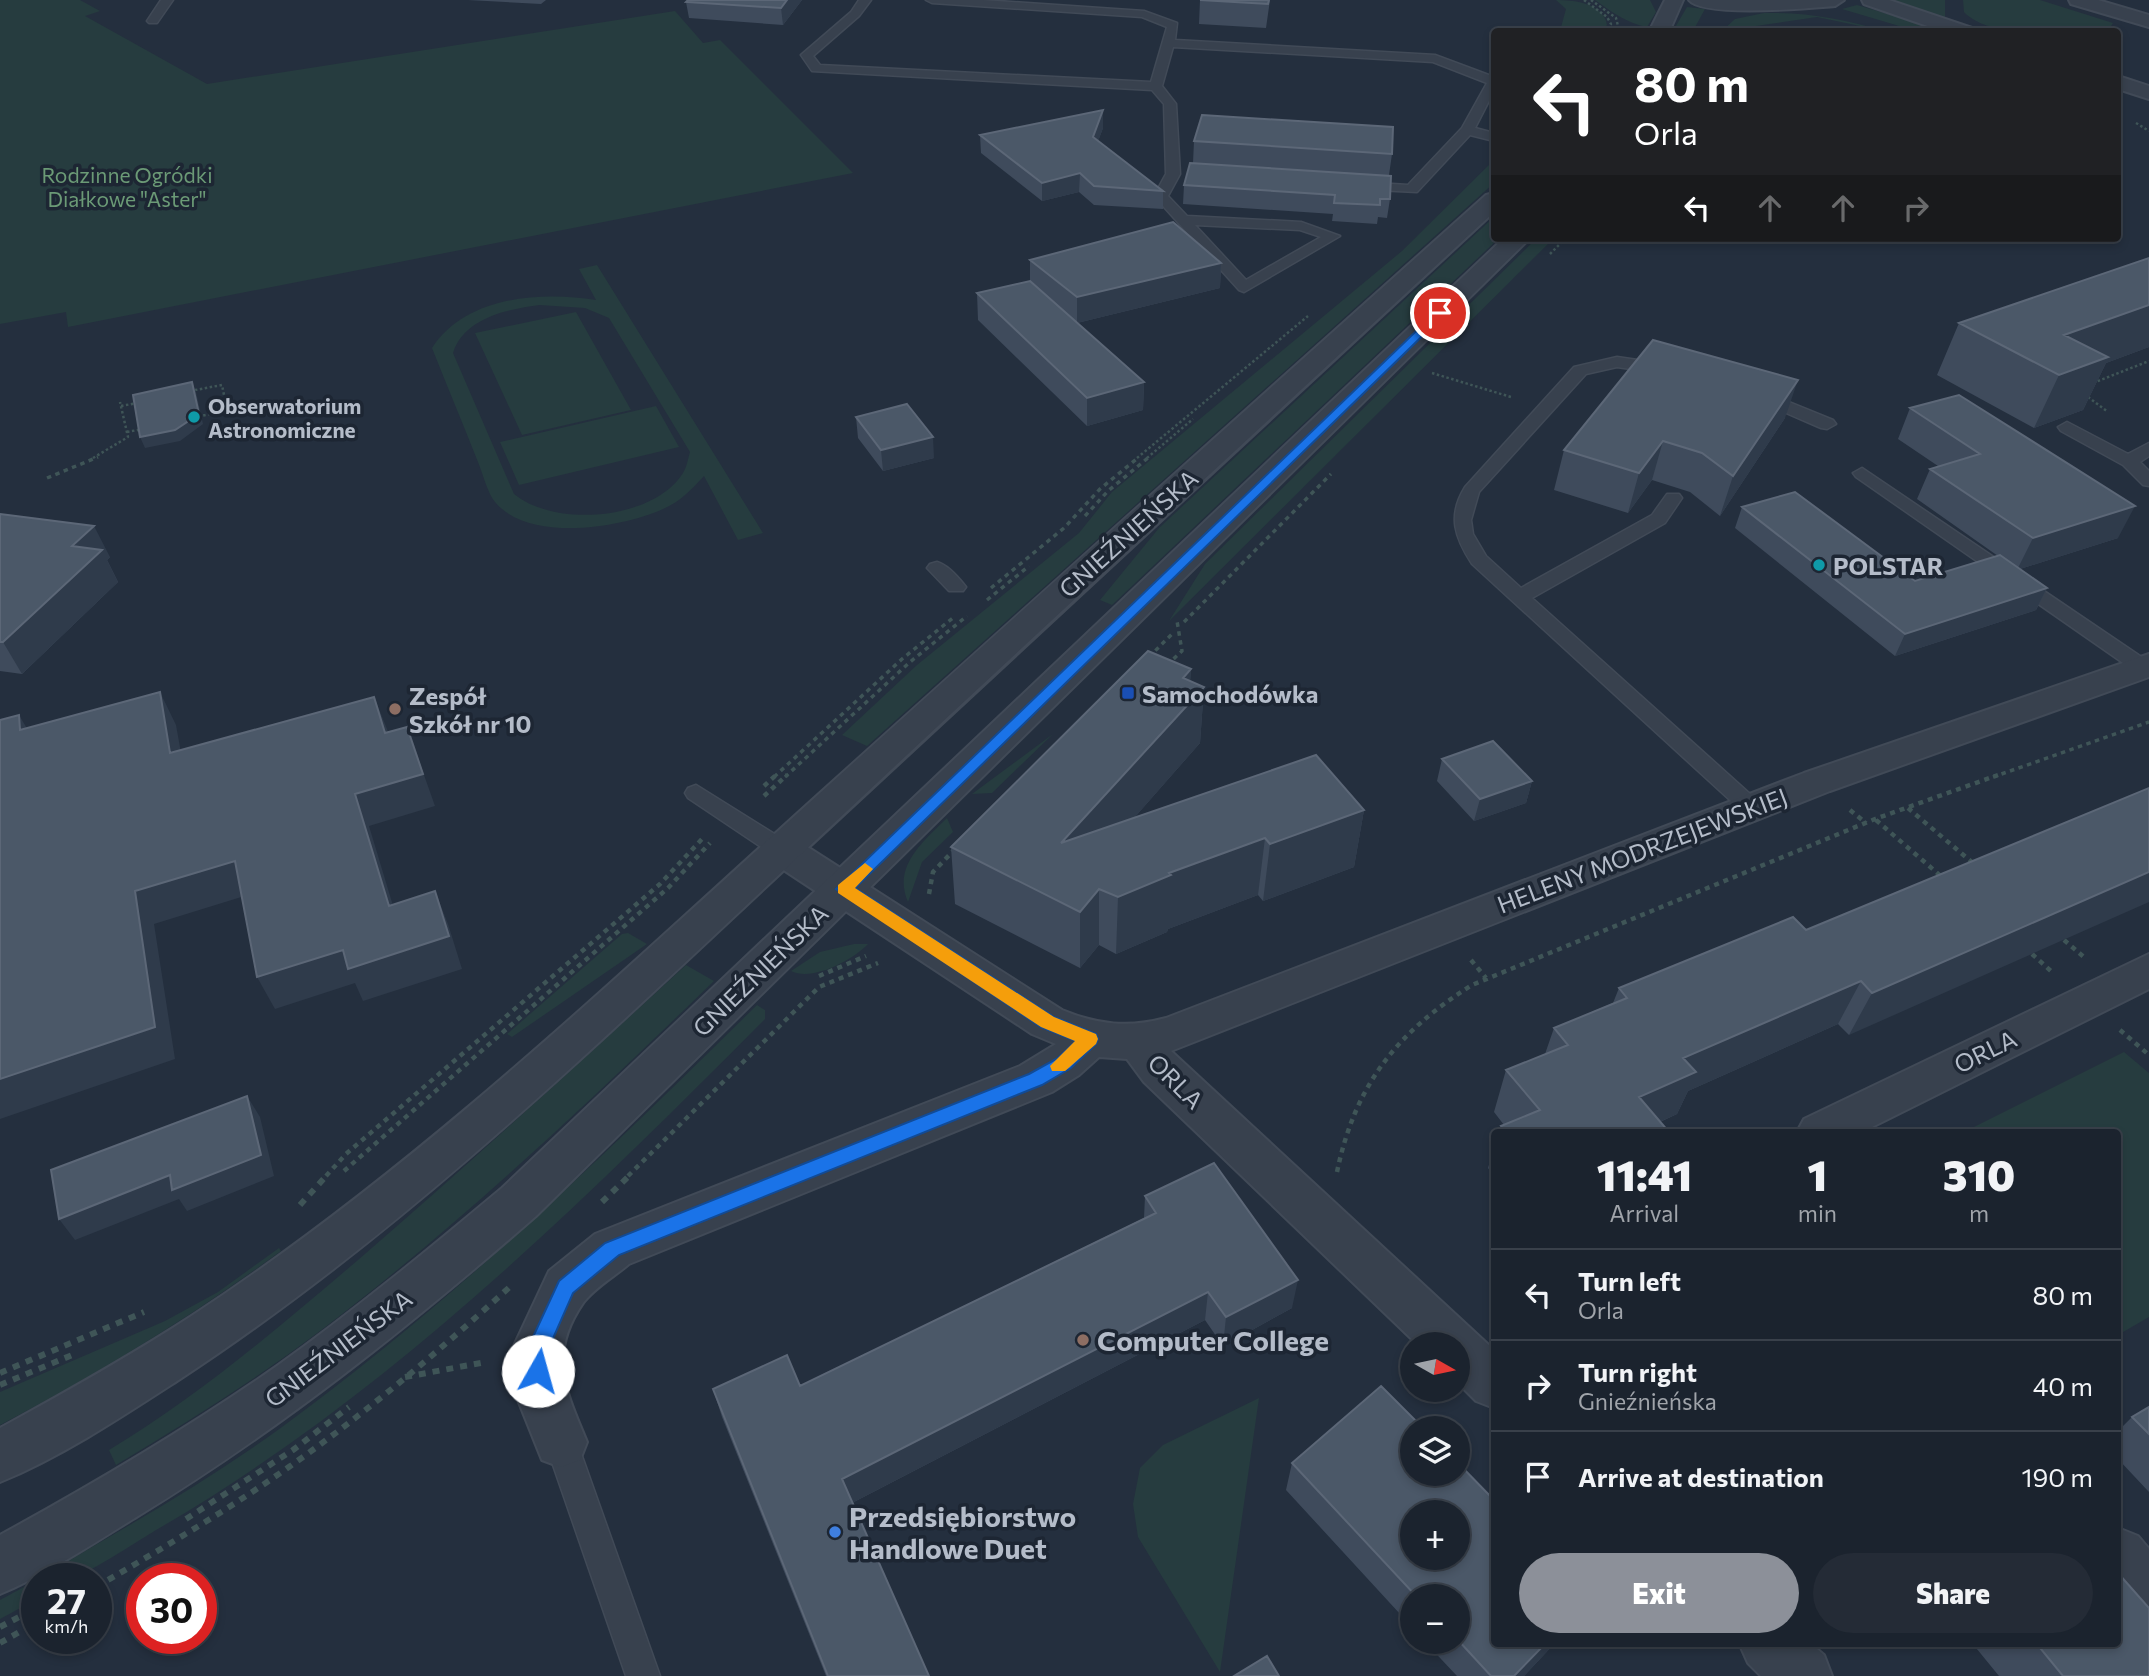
<!DOCTYPE html>
<meta charset="utf-8">
<style>
body{margin:0;font-family:Commissioner,sans-serif;background:#242b36;color:#f1f3f6;height:100vh;display:flex;flex-direction:column;font-size:26px;white-space:nowrap}
*{box-sizing:border-box;margin:0}
p{font-size:23px;color:#a0a4aa}
.icon{flex:none;width:38px;height:38px;fill:none;stroke:currentColor;stroke-width:2;stroke-linecap:round;stroke-linejoin:round}
.map{position:relative;flex:1;overflow:hidden}
.side{position:absolute;left:1491px;top:1129px;width:630px;height:518px;display:flex;flex-direction:column;background:#1b232e;border-radius:7px;box-shadow:0 4px 10px #0003,0 0 0 2px #39404a}
.side>*{flex:none}
.hud{position:absolute;left:1491px;top:28px;width:630px;height:214px;border-radius:7px;box-shadow:0 4px 10px #0003,0 0 0 2px #39404a;background:#202124;color:#fff;overflow:hidden}
.needle{width:46px;rotate:99deg}
.tools{position:absolute;left:1400px;top:1332px;display:grid;gap:14px}
.tools a{display:grid;place-items:center;width:70px;height:70px;border-radius:50%;background:#1b232e;box-shadow:0 4px 10px #0003,0 0 0 2px #39404a;font-size:35px}
.speed{position:absolute;left:21px;top:1563px;display:flex;gap:14px;font-size:35px;font-weight:700;text-align:center}
.speed>*{display:grid;place-content:center;width:91px;height:91px;border-radius:50%;background:#1b232e;box-shadow:0 4px 10px #0003,0 0 0 2px #39404a;line-height:1}
.speed small{font-size:18px;font-weight:400}
.speed .limit{border:10px solid #d22;background:#fff;color:#111}
.pin{position:absolute;display:grid;place-items:center;width:60px;height:60px;color:#fff;margin:-30px;border:4px solid #fff;border-radius:50%;box-shadow:0 2px 7px #0007}
.me{position:absolute;width:77px;margin:-38px;rotate:7deg;stroke-linejoin:round;filter:drop-shadow(0 0 5px #0008)}
.turn{display:flex;align-items:center;gap:24px;height:147px;padding:0 28px;font-size:32px}
.turn .icon{width:91px;height:91px;stroke-width:2.5}
.turn b{display:block;font-size:49px;line-height:60px}
.lanes{display:flex;align-items:center;height:66px;padding:0 28px;background:#0003;justify-content:center;gap:35px;direction:ltr}
.lanes .off{opacity:.35}
.eta{display:flex;justify-content:space-evenly;align-items:center;height:119px;text-align:center}
.eta b{font-size:42px;font-weight:800;line-height:49px}
.cta{display:flex;gap:14px;margin-top:auto;padding:14px 28px}
.cta a{flex:1;height:80px;border-radius:42px;background:#8c9099;color:#fff;font-size:28px;font-weight:800;line-height:80px;text-align:center}
.cta a+a{background:#242b36;color:#f1f3f6}
ul{padding:0;list-style:none}
li{display:flex;align-items:center;gap:21px;height:91px;padding:0 28px;border-top:2px solid #39404a}
li div{flex:1}
li b{display:block;font-size:26px}
li em{font-style:normal}
.map>svg:first-child{display:block}
.green{fill:#263c3f;fill-rule:evenodd}
.lines{fill:none;stroke-linecap:round;stroke-linejoin:round}
.service-casing{stroke:#414a57;stroke-width:3}
.minor-casing{stroke:#414a57;stroke-width:4}
.tertiary-casing{stroke:#414a57;stroke-width:4}
.path-far3{stroke:#3f5557;stroke-width:2.5;stroke-dasharray:2.5 2.5;stroke-linecap:butt}
.path-far2{stroke:#3f5557;stroke-width:3.5;stroke-dasharray:4.5 4.5;stroke-linecap:butt}
.path-far1{stroke:#3f5557;stroke-width:4.5;stroke-dasharray:5 5;stroke-linecap:butt}
.path{stroke:#3f5557;stroke-width:6;stroke-dasharray:7 7;stroke-linecap:butt}
.service{fill:#38414e;fill-rule:evenodd}
.minor{fill:#38414e;fill-rule:evenodd}
.tertiary{fill:#38414e;fill-rule:evenodd}
.wall{fill:#3f4b5c;fill-rule:evenodd}
.shaded-wall{fill:#2f3b4b}
.building{fill:#4b5868;stroke:#5c6777;stroke-width:2;fill-rule:evenodd}
.route{fill:#1a73e8;stroke:#114b97;stroke-width:2}
.slow{fill:#f59e0b}
.culture-dot{fill:#0f9aa8;stroke:#1d2633;stroke-width:2.5}
.transit-dot{fill:#1a4fb4;stroke:#1d2633;stroke-width:2.5}
.education-dot{fill:#8d6e63;stroke:#1d2633;stroke-width:2.5}
.shop-dot{fill:#3f7fe0;stroke:#1d2633;stroke-width:2.5}
.labels{text-anchor:middle;dominant-baseline:central;stroke-width:7;stroke-linejoin:round;paint-order:stroke}
.far-park-label{font-size:21px;fill:#6b9a76;stroke:#1d2633}
.far-poi-label{font-size:21px;font-weight:bold;fill:#b4bcc9;stroke:#1d2633;text-anchor:start}
.street-label{font-size:24px;fill:#b4bcc9;stroke:#1d2633}
.poi-label{font-size:24px;font-weight:bold;fill:#b4bcc9;stroke:#1d2633;text-anchor:start}
.near-poi-label{font-size:28px;font-weight:bold;fill:#b4bcc9;stroke:#1d2633;text-anchor:start}
</style>
<div class="map">
<svg width="2149" height="1676" viewBox="0 0 2149 1676">
<rect width="100%" height="100%" fill="#242f3e"/>
<path class="green" d="M0,0H80L100,11L85,16L207,84L675,11L703,43L720,40L853,173L68,327L66,312L0,324Z
M1556,0C1573,0 1604,3 1607,25L1601,31H1560L1566,9Z
M1595,0H1650L1656,12L1647,27C1626,23 1612,12 1595,0Z
M1892,0H1945V17L1942,20Z
M1963,0H2040L2113,23L2108,31C2070,32 1991,41 1964,12Z
M1857,5L1929,26L1916,31L1842,9Z
M1687,7L1705,9L1693,31H1673Z
M1764,13C1807,12 1843,19 1884,31L1817,17L1722,31L1735,19Z
M1494,160V183L867,746L842,735L917,665L1079,533L1112,492L1402,251Z
M1494,217V238H1499L1112,605L1100,600L1159,528Z
M1537,238H1554L1169,621L1205,564Z
M597,265L763,533L738,540L704,476C692,489 680,502 663,509C621,528 529,543 495,502C487,492 483,474 478,462C463,424 447,386 432,348C466,296 541,291 596,300L579,269ZM540,305L585,308L609,318L690,452C688,458 687,467 683,473C654,520 555,528 514,494L453,353C464,318 508,309 540,305Z
M576,312L631,410L522,435L475,333Z
M656,406L679,447L519,485L500,442Z
M1053,734L992,793L972,794Z
M947,818L953,832L922,862L908,902C892,866 924,841 947,818Z
M628,933L647,944L512,1037L507,1034L622,934Z
M854,944H868C853,960 812,982 791,971L820,952Z
M686,965L714,981C588,1103 461,1224 320,1331C255,1380 186,1423 116,1465L109,1450C199,1396 278,1328 358,1260C469,1164 578,1064 686,965Z
M757,1005L765,1010V1019C580,1205 390,1393 163,1526C145,1536 86,1576 71,1578C61,1580 49,1579 39,1578C121,1530 205,1483 282,1427C454,1301 606,1154 757,1005Z
M2124,1052L2149,1073V1317L2118,1335V1132H1964Z
M279,1248L281,1251C192,1316 99,1374 0,1425V1392L165,1321L218,1292Z
M1259,1398L1220,1672L1138,1537L1133,1504L1140,1468L1163,1445Z
M37,1580V1599L0,1619V1600Z"/>
<g class="lines">
<defs>
<path id="service" d="M161,0H173L157,23H149L147,21Z
M859,0H871L859,16L813,56L820,65L1151,82L1167,27L1142,17L932,3L926,0H983L1144,11L1177,23L1175,40L1435,55L1494,77V91L1475,128L1494,133V141L1470,135L1417,192L1356,189L1354,186L1361,182L1408,185L1462,128L1487,83L1433,62L1173,47L1162,86L1176,104L1180,174L1168,196L1187,216L1301,222L1340,236L1244,292L1239,290L1154,196L1166,174L1164,104L1152,90L812,71L801,55L851,12ZM1195,225L1300,230L1321,237L1246,280Z
M1617,357L1665,364L1673,369L1665,374L1617,367L1586,374L1479,492L1471,520L1473,534L1486,556L1521,588L1652,515L1667,494H1679L1682,498L1665,523L1532,598L1759,802L1762,807L1759,812H1743L1472,564C1455,538 1447,516 1465,487L1574,367Z
M1762,391L1833,420L1836,424L1827,429L1821,428L1756,400L1754,396Z
M2067,422L2128,454L2149,443V456L2140,462L2149,471V486L2143,485L2123,465L2061,431L2058,427Z
M1862,468L2149,662V672H2136L1856,477L1853,473Z
M937,562C948,565 959,578 966,587L963,591H949L927,568L930,564Z
M696,785L789,843L792,849L789,855H773L688,798L685,793L688,788Z
M561,1427L572,1431L577,1442L660,1676H626L545,1442L550,1431Z"/>
<path id="minor" d="M2069,0H2098L2149,15V27L2071,4Z
M2149,654V677L1830,791L1171,1051L1494,1350V1408L1476,1401L1458,1383V1344H1417L1144,1082L1127,1059L1099,1057L1079,1075L1052,1092L629,1264C615,1276 594,1288 583,1303C547,1355 566,1391 587,1442L580,1460L561,1467L542,1460L514,1390L511,1352L549,1271L595,1234L1020,1066L1056,1044L1032,1034L767,859L762,849L767,839L781,835L795,839L1062,1010C1098,1025 1129,1028 1166,1018L1804,773Z
M2149,954V989L1862,1132H1797L1804,1119Z
M2118,1528L2138,1536L2149,1549V1618L2129,1610L2118,1597Z
M1739,1643H1810L1824,1655L1832,1676H1761L1748,1663Z"/>
<path id="tertiary" d="M1665,0H1683L1669,32H1649Z
M1689,0H1844L1835,6C1810,8 1703,18 1689,0Z
M1862,0H1889L1972,28L1974,32H1945L1864,4Z
M2118,76L2149,86V99L2118,89Z
M1494,193V212C1252,435 1010,658 769,884C582,1059 395,1238 180,1379C123,1416 63,1456 0,1482V1428C66,1392 130,1356 193,1315C420,1166 619,974 820,793C1041,593 1264,394 1486,195Z
M1504,238H1530L536,1216C410,1326 281,1429 138,1516C94,1543 48,1574 0,1594V1535C95,1483 188,1428 277,1366C355,1310 429,1249 502,1188Z"/>
</defs>
<use href="#service" class="service-casing"/>
<use href="#minor" class="minor-casing"/>
<use href="#tertiary" class="tertiary-casing"/>
<path class="path-far3" d="M1584,0L1607,17L1611,24L1607,30L1610,31
M1591,0L1616,18L1618,26L1614,32
M2136,123L2149,131
M1550,254L1566,238
M1432,373L1511,397
M2093,383L2149,361
M190,391L222,385L227,410L197,417
M2084,394L2108,412
M121,406L137,403
M127,432L143,429
M93,458L128,437L120,402
M1137,458L1308,316
M1147,458L1193,419"/>
<path class="path-far2" d="M47,478L98,457
M1085,516L1108,491L1149,457
M991,588L1064,528L1100,489L1139,457
M987,600L1029,566
M1184,622L1331,474
M1149,657L1173,633
M1167,665L1182,651L1177,621
M774,777L902,659L954,617
M785,777L910,662L967,616
M1993,777L2149,722"/>
<path class="path-far1" d="M764,786L776,775
M764,796L787,775
M1908,808L1974,864
M1850,810L1866,823
M1876,820L1943,878
M929,894L933,872L955,849
M2064,940L2085,958
M2032,954L2052,972
M1471,960L1486,978
M819,976L866,956
M2120,1030L2149,1055
M344,1171L668,888L710,843
M1337,1172C1355,1085 1397,1032 1472,985L1875,819L1998,775
M326,1176L346,1154L660,884L702,839
M628,1176L819,987L878,963"/>
<path class="path" d="M602,1202L630,1175
M300,1205L327,1175
M0,1373L144,1312
M405,1377L486,1362
M0,1385L77,1353
M186,1519L293,1450L349,1407
M96,1587C156,1552 216,1517 273,1478C358,1420 437,1353 513,1284
M0,1627L21,1616
M0,1643L37,1622"/>
<use href="#service" class="service"/>
<use href="#minor" class="minor"/>
<use href="#tertiary" class="tertiary"/>
</g>
<path class="wall" d="M468,0H546L541,4Z
M802,0L783,25L689,18L686,2Z
M1200,0H1270L1266,28L1199,24Z
M1103,128L1098,141L1163,191V209L1094,205L1079,192L1042,201L981,153L980,135Z
M1194,141L1392,154L1389,175L1390,199L1387,218L1378,217L1377,224L1332,221L1333,214L1183,204L1184,185L1193,163Z
M2149,258V347L2106,363L2083,410L2034,428L1937,375L1959,323Z
M1030,260L1221,263L1220,288L1077,323L1144,382L1143,410L1087,426L978,320L977,293L1030,281Z
M1910,408L2118,538L2020,569L2047,588L2036,610L1895,656L1735,528L1742,507L1915,581L1998,556L1917,499L1930,469L1938,466L1898,439Z
M856,417L934,458L883,471L858,438Z
M1785,418L1720,516L1690,492L1652,480L1628,513L1554,490L1564,450Z
M0,514L110,557L107,560L118,582L22,674L0,671Z
M1191,669L1190,681L1204,687L1200,743L1134,818L1364,810L1354,867L1263,901L1258,895L1168,929L1167,932L1116,954L1099,945L1080,968L955,904L951,847Z
M1442,759L1532,781L1526,803L1474,821L1437,781Z
M2149,788L1849,1035L1838,1024L1688,1091L1677,1114L1660,1122L1669,1132H1500L1501,1126L1504,1125L1494,1112L1506,1070L1545,1054L1554,1028L1613,1003L1619,988L1806,930Z
M1494,1148V1176L1488,1168Z
M1145,1196L1292,1308L1223,1346L1205,1320L852,1503L929,1676H826L722,1417L713,1389L800,1386L1144,1218Z
M1381,1386L1423,1428H1412V1474H1458V1463L1494,1500V1643H1555L1524,1676H1457L1425,1642H1458V1596H1412V1627L1286,1490L1292,1463ZM1412,1512H1458V1558H1412Z
M2149,1407V1492L2118,1459V1431L2132,1417Z
M1972,1643H2118L2149,1676H1999Z"/>
<path class="shaded-wall" d="M787,0H802L783,25L781,8Z
M1103,110V128L1093,155V137Z
M1080,173L1079,192L1042,201V183Z
M1221,263L1220,288L1077,323V297Z
M2149,305V347L2106,363L2083,410L2034,428L2059,375L2064,335Z
M1798,380L1785,418L1720,516L1733,476Z
M192,382L196,392L203,424L180,441L145,448L140,437Z
M1144,382L1143,410L1087,426V398Z
M933,437L934,458L883,471L881,450Z
M1663,441L1652,480L1628,513L1639,473Z
M2135,506L2118,538L2017,570L2033,538Z
M94,526L110,557L107,560L118,582L22,674L3,642L72,546Z
M2047,588L2036,610L1895,656L1905,634Z
M1191,669L1189,703L1204,687L1200,743L1062,900L1061,843L1183,678Z
M160,692L176,725L187,786L170,753Z
M374,697L387,729L398,765L385,733Z
M19,715L38,747L20,730Z
M407,727L435,806L369,826L403,939L389,906L355,794Z
M1532,781L1526,803L1474,821L1480,799Z
M1364,810L1354,867L1263,901L1270,844Z
M1265,838L1258,895L1168,929L1167,932L1116,954L1118,897L1169,873Z
M235,861L251,894L154,924L175,1059L0,1119V1079L135,891Z
M2149,872V902L1849,1035L1872,993Z
M1099,889V945L1080,968V912Z
M435,891L448,924L462,969L363,1001L355,983L275,1009L257,977Z
M1861,981L1838,1024L1688,1091L1677,1114L1637,1132L1639,1097L1683,1058Z
M247,1096L260,1117L274,1176L187,1211L179,1199L75,1240L59,1219Z
M1298,1280L1292,1308L1223,1346L1226,1317Z
M1208,1292L1205,1320L848,1505L842,1479Z
M1546,1643H1555L1524,1676H1514Z"/>
<path class="building" d="M688,0H787L781,8L686,2Z
M1200,0H1269L1268,4Z
M1103,110L1093,137L1163,191L1094,186L1080,173L1042,183L980,135Z
M1202,115L1393,127L1392,154L1194,141Z
M1190,163L1391,176L1390,199H1380V205L1334,203L1335,195L1184,185Z
M1173,222L1221,263L1077,297L1030,260Z
M2149,258V305L2064,335L2108,357L2059,375L1959,323Z
M1030,281L1144,382L1087,398L977,293Z
M1653,340L1798,380L1733,476L1702,453L1663,441L1639,473L1564,450Z
M192,382L199,414L175,430L140,437L133,395Z
M1959,395L2135,506L2033,538L1930,469L1980,454L1910,408Z
M907,404L933,437L881,450L856,417Z
M1795,492L1915,581L2000,555L2047,588L1905,634L1742,507Z
M0,514L94,526L72,546L102,550L3,642H0Z
M1148,651L1191,669L1183,678L1204,687L1061,843L1316,755L1364,810L1270,844L1265,838L1169,873L1171,875L1118,897L1099,889L1080,912L951,847Z
M160,692L170,753L374,697L385,733L407,727L423,774L355,794L389,906L435,891L449,936L348,969L343,950L257,977L235,861L135,891L155,1027L0,1079V720L19,715L20,730Z
M1493,741L1532,781L1480,799L1442,759Z
M2149,788V872L1872,993L1861,981L1683,1058L1696,1072L1639,1097L1669,1132H1506L1501,1126L1540,1110L1506,1070L1568,1045L1554,1028L1627,998L1619,988L1793,917L1806,930Z
M247,1096L261,1155L172,1190L170,1175L59,1219L51,1170Z
M1214,1163L1298,1280L1226,1317L1208,1292L842,1479L929,1676H828L713,1389L787,1355L800,1386L1156,1213L1145,1196Z
M1381,1386L1423,1428H1412V1474H1458V1463L1494,1500V1643H1546L1514,1676H1491L1458,1640V1596H1416L1292,1463ZM1412,1512H1458V1558H1412Z
M2149,1407V1434L2132,1417Z
M2118,1573L2149,1608V1676H2063L2036,1643H2118Z
M1267,1656L1279,1676H1234Z"/>
<path class="route" d="M1437,311L1446,313L855,888L1054,1017L1096,1034L1098,1039L1096,1044L1071,1068L1042,1085L619,1255L573,1293L547,1352L549,1371L546,1378L538,1381L531,1378L526,1352L559,1281L605,1243L1029,1074L1058,1058L1076,1041L1041,1027L836,889Z"/>
<path class="slow" d="M865,863L873,869L855,888L1054,1017L1096,1034L1098,1039L1096,1044L1065,1071H1052L1050,1066L1075,1041L1041,1027L838,893V885Z"/>
<g class="culture-dot">
<circle cx="194" cy="417" r="7"/>
<circle cx="1819" cy="565" r="7"/>
</g>
<rect class="transit-dot" x="1121" y="686" width="14" height="14" rx="3.5"/>
<g class="education-dot">
<circle cx="395" cy="709" r="7"/>
<circle cx="1083" cy="1340" r="7"/>
</g>
<circle class="shop-dot" cx="835" cy="1532" r="7"/>
<g class="labels">
<g class="far-park-label">
<text x="127" y="174">Rodzinne Ogródki<tspan x="127" dy="24">Diałkowe "Aster"</tspan></text>
</g>
<g class="far-poi-label">
<text x="208" y="405">Obserwatorium<tspan x="208" dy="24">Astronomiczne</tspan></text>
</g>
<g class="street-label">
<text transform="translate(1128 533) rotate(-42)">GNIEŹNIEŃSKA</text>
<text transform="translate(1642 850) rotate(-21)">HELENY MODRZEJEWSKIEJ</text>
<text transform="translate(760 970) rotate(-44)">GNIEŹNIEŃSKA</text>
<text transform="translate(1985 1051) rotate(-26)">ORLA</text>
<text transform="translate(1176 1081) rotate(45)">ORLA</text>
<text transform="translate(338 1348) rotate(-37)">GNIEŹNIEŃSKA</text>
</g>
<g class="poi-label">
<text x="1833" y="565">POLSTAR</text>
<text x="1142" y="693">Samochodówka</text>
<text x="409" y="695">Zespół<tspan x="409" dy="28">Szkół nr 10</tspan></text>
</g>
<g class="near-poi-label">
<text x="1097" y="1340">Computer College</text>
<text x="849" y="1516">Przedsiębiorstwo<tspan x="849" dy="32">Handlowe Duet</tspan></text>
</g>
</g>
</svg>
<div class="tools">
<a><svg class="needle" viewBox="-14 -14 28 28"><path d="M0-13l5 13h-10z" fill="#e53935"/><path d="M0 13l5-13h-10z" fill="#a0a4aa"/></svg></a>
<a><svg class="icon" aria-label="layers" viewBox="0 0 24 24"><path d="M12 4l9 5-9 5-9-5zM3 14l9 5 9-5"/></svg></a>
<a>+</a>
<a>−</a>
</div>
<div class="speed"><div>27<small>km/h</small></div><div class="limit">30</div></div>
<div class="pin" style="left:1440px;top:313px;background:#d93025"><svg class="icon" aria-label="arrive" viewBox="0 0 24 24"><path d="M6 21V4h12l-3 4 3 4H6"/></svg></div>
<svg class="me" style="left:538px;top:1371px" viewBox="-20 -20 40 40"><circle r="19" fill="#fff"/><path d="M0-13L10 11 0 6-10 11z" fill="#1a73e8"/></svg>
<div class="hud">
<div class="turn"><svg class="icon" aria-label="left" viewBox="0 0 24 24"><path d="M17 20v-9H6M10 6l-5 5 5 5"/></svg><div><b>80 m</b>Orla</div></div>
<div class="lanes"><svg class="icon" aria-label="left" viewBox="0 0 24 24"><path d="M17 20v-9H6M10 6l-5 5 5 5"/></svg><svg class="icon off" aria-label="ahead" viewBox="0 0 24 24"><path d="M12 20V5M6 11l6-6 6 6"/></svg><svg class="icon off" aria-label="ahead" viewBox="0 0 24 24"><path d="M12 20V5M6 11l6-6 6 6"/></svg><svg class="icon off" aria-label="right" viewBox="0 0 24 24"><path d="M7 20v-9h11M14 6l5 5-5 5"/></svg></div>
</div>
<section class="side">
<div class="eta">
<div><b>11:41</b><p>Arrival</p></div>
<div><b>1</b><p>min</p></div>
<div><b>310</b><p>m</p></div>
</div>
<ul>
<li><svg class="icon" aria-label="left" viewBox="0 0 24 24"><path d="M17 20v-9H6M10 6l-5 5 5 5"/></svg><div><b>Turn left</b><p>Orla</p></div><em>80 m</em></li>
<li><svg class="icon" aria-label="right" viewBox="0 0 24 24"><path d="M7 20v-9h11M14 6l5 5-5 5"/></svg><div><b>Turn right</b><p>Gnieźnieńska</p></div><em>40 m</em></li>
<li><svg class="icon" aria-label="arrive" viewBox="0 0 24 24"><path d="M6 21V4h12l-3 4 3 4H6"/></svg><div><b>Arrive at destination</b></div><em>190 m</em></li>
</ul>
<div class="cta"><a>Exit</a><a>Share</a></div>
</section>
</div>
